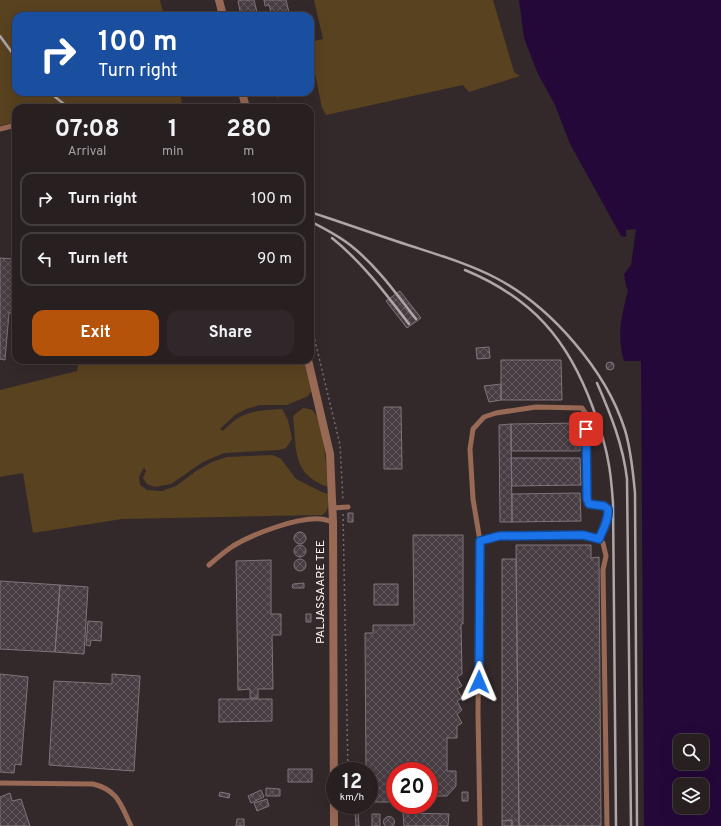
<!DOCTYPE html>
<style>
body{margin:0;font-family:Overpass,sans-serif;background:#2f2729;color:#f1f3f6;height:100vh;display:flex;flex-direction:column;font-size:15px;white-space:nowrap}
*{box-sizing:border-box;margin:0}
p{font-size:13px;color:#a4a2a5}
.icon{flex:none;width:22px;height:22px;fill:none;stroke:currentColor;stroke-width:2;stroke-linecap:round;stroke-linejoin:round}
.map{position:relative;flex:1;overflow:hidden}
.side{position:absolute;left:12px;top:104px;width:302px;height:260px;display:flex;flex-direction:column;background:#271f20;border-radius:12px;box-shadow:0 4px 16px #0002,0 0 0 1px #433d3e}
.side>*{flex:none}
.banner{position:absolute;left:12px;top:12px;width:302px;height:84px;border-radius:12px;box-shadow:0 4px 16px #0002,0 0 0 1px #433d3e;background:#1a4fa0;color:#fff;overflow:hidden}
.buttons{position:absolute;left:673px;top:734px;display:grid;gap:8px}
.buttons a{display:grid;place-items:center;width:36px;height:36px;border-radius:8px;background:#271f20;box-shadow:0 4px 16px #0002,0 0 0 1px #433d3e;font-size:20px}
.speed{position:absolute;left:326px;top:762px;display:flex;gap:8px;font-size:20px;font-weight:700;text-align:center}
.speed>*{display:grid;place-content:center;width:52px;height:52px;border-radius:50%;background:#271f20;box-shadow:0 4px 16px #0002,0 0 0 1px #433d3e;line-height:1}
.speed small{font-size:10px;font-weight:400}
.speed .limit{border:6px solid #d22;background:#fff;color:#111}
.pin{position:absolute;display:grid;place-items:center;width:34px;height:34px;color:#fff;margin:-17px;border-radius:8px;box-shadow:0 2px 6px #0006}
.me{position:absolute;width:44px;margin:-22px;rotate:1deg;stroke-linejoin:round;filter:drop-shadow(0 0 3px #0008)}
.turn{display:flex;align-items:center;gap:14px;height:84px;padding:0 20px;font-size:18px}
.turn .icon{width:52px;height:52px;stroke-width:2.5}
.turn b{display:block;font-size:28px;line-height:34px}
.eta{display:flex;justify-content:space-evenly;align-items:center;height:68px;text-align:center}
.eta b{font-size:24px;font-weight:700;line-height:28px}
.cta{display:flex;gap:8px;margin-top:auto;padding:8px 20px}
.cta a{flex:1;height:46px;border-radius:12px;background:#b45309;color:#fff;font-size:16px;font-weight:700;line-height:46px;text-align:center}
.cta a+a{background:#2f2729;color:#f1f3f6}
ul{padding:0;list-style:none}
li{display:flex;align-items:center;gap:12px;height:54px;margin:0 8px 6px;padding:0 12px;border:2px solid #433d3e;border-radius:12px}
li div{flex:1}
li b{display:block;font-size:15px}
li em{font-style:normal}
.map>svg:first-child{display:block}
.grass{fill:#59421f}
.water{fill:#24083a;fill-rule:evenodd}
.building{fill:url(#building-cross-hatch);stroke:#7f747b}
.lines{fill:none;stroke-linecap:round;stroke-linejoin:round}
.path{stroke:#786e6f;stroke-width:1.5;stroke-dasharray:2 3;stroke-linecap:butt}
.service{stroke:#986955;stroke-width:5}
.tertiary{stroke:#986955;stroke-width:8}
.rail{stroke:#afa6a7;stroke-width:2.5}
.route-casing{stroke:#114b97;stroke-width:10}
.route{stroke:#1a73e8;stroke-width:7}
.labels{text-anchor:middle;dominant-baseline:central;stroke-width:3;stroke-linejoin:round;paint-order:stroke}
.street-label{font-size:12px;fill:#faf2f3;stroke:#34292a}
</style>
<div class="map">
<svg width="721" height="826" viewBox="0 0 721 826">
<defs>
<pattern id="building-cross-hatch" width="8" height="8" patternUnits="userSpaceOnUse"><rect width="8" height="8" fill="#473d43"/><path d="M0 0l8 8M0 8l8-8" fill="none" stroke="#625a5f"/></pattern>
</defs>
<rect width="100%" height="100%" fill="#34292a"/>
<path class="grass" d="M0,0H160L164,16H16V92H180L183,108H16V122L0,126Z
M314,0H493L514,72L520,76L469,92L463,85L326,115L322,108L310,49V42L323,39Z
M79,360H304L311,391L308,396L287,405H260L246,409L235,415L220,429L223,431C242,410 256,411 282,409L288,420L292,439L286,448L279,450L224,453L203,462L171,484L155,487L147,484L143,478L146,471L144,467L139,477L140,485L147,490L162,491L176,486L196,471L212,462L227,457L273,455L281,459L296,479L322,492L328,494C328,503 330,511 322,515L122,519L33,533L23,473L0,477V390L77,371Z
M303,408C305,408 310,409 312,410C325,421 326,471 328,487C291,474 297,449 293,416Z"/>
<path class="water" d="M519,0H721V826H644L641,361H624C616,335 622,315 628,290L626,286L624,274L631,265L636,229L626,230V237L621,236L570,144L555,105L538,74L524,38ZM680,741H702V763H680ZM680,785H702V807H680Z"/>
<path class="building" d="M242,0H254L258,16H241L238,1Z
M264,0H286L290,16H272L269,5L265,6Z
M276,92H296L277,97Z
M0,258L15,259L12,288H16V313H9L5,360L0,359Z
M400,291L421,318L407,328L386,301Z
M489,347L490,358L477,359L476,348Z
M501,360H561L562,400H501Z
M606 366a4 4 0 1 1 8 0a4 4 0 1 1-8 0Z
M501,384V400L489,402L484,386Z
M384,407H401L402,469H384Z
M580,423V451H511V424Z
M511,424L512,522H500L499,425Z
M511,458H580L581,485L512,486Z
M580,493L581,521L512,522V494Z
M348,513H353V522H348Z
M294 538a6 6 0 1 1 12 0a6 6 0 1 1-12 0Z
M413,535H463V624H461L462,674L457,677L462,686L457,689L462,698L457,701L462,710L457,714L462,723L457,726V738H447V771H456V786L447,796H431V788H429V771H395V802H369V771H366L365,633H373V625H414Z
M294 551a6 6 0 1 1 12 0a6 6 0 1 1-12 0Z
M516,545H591V558L599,557L601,826H519Z
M294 565a6 6 0 1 1 12 0a6 6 0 1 1-12 0Z
M502,559H516L519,826H512V820L502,821Z
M271,560V614H281V635H272L273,689H258V698H250V689L238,690L236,561Z
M0,581L60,585L55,652L0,649Z
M304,583V588H293L292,587L293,584Z
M374,584H398V605H374Z
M60,585L88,587L84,654L55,652Z
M306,614H311V622H306Z
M88,621L102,622L101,641L91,640L90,646L86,645Z
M0,674L28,677L21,765L15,764L14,773L0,772Z
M112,674L140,676L134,771L49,765L54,681L112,684Z
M219,699H272V721L219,722Z
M288,769H312V782H288Z
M266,788L280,789V796H266Z
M261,790L264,797L251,803L248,796Z
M220,792L230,794L229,798L219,796Z
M462,792H468V801H462Z
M10,793L12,801L21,799L30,826H0V797Z
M267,799L269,806L257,811L254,803Z
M355,810H358L359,826H356Z
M403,813L449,814L448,826H404Z
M372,814H380V826H372Z
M383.5 822a5.5 5.5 0 1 1 11 0a5.5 5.5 0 1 1-11 0Z
M237,819H244V826H245H236Z
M512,820V826H502V821Z"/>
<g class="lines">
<path class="path" d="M310,320L340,445L343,500
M343,514L348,771
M342,811L349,808V805"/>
<path class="service" d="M0,129L16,125
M332,508L348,507
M480,541L499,536L583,535L599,539L603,543L606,556L603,570L607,826
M209,565C217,558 224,552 233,546C253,534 297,517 321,519C325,519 329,521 333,522
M0,783L93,784C118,790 121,805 131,826
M480,826L478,713L480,541L473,499L470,449L473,429L484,417L496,413L536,407L582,408L586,414L587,499L589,504L604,507L608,509L609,516L599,539"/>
<path class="tertiary" d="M219,0L223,16
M242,92L246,108
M308,360L330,454L333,522L334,826"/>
<path class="rail" d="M0,36L16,58
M49,92L69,108
M310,212C344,223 377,235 411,246C439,255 469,264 496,278C551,307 606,370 625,430C631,450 633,471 635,493L637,826
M310,221C325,229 342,237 355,249C379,269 397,295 416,319
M332,238C362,262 386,294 409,324
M465,270C532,298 568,339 593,408C599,425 605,443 608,460C611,474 612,489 613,503L616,826
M597,383C611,415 623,445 627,479L631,826"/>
</g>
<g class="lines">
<defs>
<path id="route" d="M479,682L480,541L499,536L583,535L599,539C603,529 609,520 608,509L604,506L589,504L587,499L586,429"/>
</defs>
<use href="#route" class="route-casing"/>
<use href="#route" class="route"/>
</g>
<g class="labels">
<g class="street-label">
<text transform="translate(321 592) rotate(-90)">PALJASSAARE TEE</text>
</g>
</g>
</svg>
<div class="buttons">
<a><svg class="icon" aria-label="search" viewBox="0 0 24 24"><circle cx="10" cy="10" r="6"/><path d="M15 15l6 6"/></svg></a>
<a><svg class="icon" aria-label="layers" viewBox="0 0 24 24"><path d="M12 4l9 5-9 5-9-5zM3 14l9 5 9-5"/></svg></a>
</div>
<div class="speed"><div>12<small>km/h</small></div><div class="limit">20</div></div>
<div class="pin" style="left:586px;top:429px;background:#d93025"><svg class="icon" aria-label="arrive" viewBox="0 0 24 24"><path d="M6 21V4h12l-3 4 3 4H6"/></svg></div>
<svg class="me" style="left:479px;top:682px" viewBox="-20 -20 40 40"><path d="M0-17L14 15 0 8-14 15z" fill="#1a73e8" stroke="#fff" stroke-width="4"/></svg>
<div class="banner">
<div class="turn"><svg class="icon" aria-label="right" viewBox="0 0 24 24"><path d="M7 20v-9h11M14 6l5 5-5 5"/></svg><div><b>100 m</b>Turn right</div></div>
</div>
<section class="side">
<div class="eta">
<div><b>07:08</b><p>Arrival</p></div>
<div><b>1</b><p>min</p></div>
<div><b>280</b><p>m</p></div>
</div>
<ul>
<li><svg class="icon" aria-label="right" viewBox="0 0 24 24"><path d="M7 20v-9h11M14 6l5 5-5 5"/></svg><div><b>Turn right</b></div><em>100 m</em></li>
<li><svg class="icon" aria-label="left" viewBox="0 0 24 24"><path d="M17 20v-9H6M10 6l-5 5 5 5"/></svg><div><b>Turn left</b></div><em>90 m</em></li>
</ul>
<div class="cta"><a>Exit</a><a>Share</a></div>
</section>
</div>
